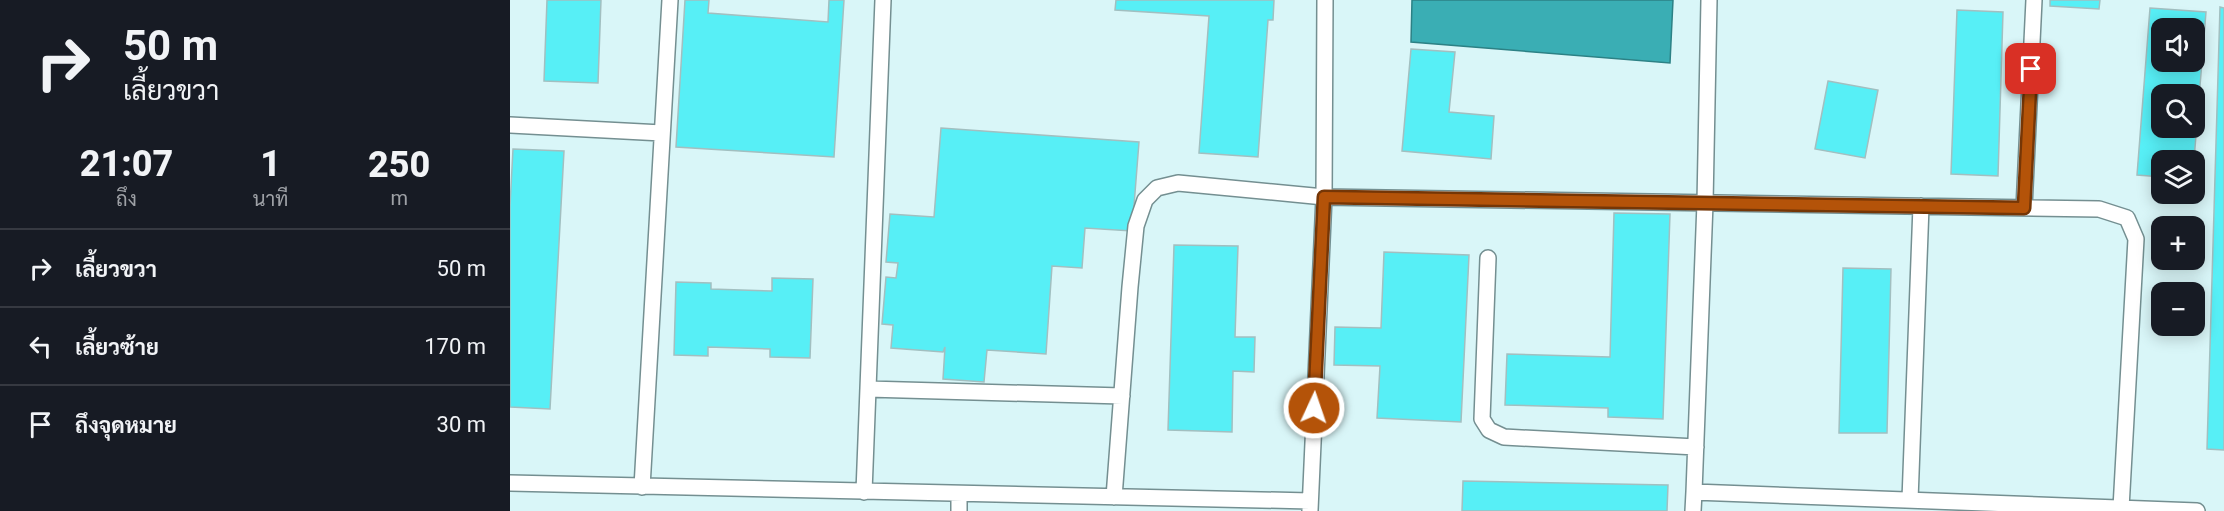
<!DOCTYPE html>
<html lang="th">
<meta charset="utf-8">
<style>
body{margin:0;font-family:Roboto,Sarabun,sans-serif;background:#20242c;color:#f1f3f6;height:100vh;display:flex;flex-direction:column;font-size:22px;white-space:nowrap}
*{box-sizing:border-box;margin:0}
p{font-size:20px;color:#9ea1a6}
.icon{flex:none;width:33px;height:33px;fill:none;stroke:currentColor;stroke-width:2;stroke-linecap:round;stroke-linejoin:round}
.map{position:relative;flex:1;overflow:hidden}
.panel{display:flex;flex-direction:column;background:#171b24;width:510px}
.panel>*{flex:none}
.top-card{background:#171b24;color:#f1f3f6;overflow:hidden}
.fabs{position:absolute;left:1641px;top:18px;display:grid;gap:12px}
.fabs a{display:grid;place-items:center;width:54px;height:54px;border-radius:12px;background:#171b24;box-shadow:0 3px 15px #0003;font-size:30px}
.pin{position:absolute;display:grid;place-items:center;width:51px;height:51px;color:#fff;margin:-26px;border-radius:12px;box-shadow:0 3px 9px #0006}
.me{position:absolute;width:66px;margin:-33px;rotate:3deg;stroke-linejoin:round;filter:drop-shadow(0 0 4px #0008)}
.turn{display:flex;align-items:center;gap:21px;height:126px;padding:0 24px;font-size:27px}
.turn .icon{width:78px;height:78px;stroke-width:2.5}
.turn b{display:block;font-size:42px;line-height:51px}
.eta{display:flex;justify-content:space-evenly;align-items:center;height:102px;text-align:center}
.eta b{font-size:36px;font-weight:800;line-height:42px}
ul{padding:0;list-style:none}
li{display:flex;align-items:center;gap:18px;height:78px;padding:0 24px;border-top:2px solid #363941}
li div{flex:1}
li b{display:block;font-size:22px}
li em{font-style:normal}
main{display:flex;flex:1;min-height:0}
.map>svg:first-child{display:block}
.water{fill:#3aaeb4;stroke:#2c8185;stroke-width:1.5}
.building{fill:#57eff6;stroke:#a2bfc0;stroke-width:1.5;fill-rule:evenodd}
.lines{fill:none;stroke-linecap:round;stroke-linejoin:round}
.lane-casing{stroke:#748f91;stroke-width:18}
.lane{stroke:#fff;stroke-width:15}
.route-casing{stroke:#753606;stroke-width:15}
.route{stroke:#b45309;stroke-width:10}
</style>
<main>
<section class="panel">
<div class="top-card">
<div class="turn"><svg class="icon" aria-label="right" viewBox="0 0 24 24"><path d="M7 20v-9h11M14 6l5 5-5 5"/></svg><div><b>50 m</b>เลี้ยวขวา</div></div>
</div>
<div class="eta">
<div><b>21:07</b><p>ถึง</p></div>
<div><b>1</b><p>นาที</p></div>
<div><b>250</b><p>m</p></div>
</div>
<ul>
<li><svg class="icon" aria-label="right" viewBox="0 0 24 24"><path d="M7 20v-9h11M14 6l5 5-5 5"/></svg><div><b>เลี้ยวขวา</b></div><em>50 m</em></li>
<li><svg class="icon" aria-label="left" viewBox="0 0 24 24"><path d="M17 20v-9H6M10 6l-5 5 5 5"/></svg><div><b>เลี้ยวซ้าย</b></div><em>170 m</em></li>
<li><svg class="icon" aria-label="arrive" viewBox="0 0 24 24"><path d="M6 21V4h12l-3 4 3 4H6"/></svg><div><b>ถึงจุดหมาย</b></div><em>30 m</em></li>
</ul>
</section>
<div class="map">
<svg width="1714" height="511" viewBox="0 0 1714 511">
<rect width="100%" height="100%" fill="#d9f6f8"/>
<path class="water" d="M902,0H1163L1160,63L901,42Z"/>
<path class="building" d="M37,0H91L88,83L34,81Z
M175,0H199L198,13L318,22L319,0H334L324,157L166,147Z
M606,0H764L763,20H758L748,157L689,153L699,16L605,10Z
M1540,0H1590L1589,9L1540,6Z
M1710,7L1714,8V450L1697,449Z
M1640,8L1696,12L1684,160H1652V177L1627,175ZM1652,28H1684V62H1652ZM1652,94H1684V128H1652Z
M1447,10L1493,12L1488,176L1441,174Z
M901,49L945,52L939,112L984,116L981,159L892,151Z
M1318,81L1368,90L1355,158L1305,149Z
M431,128L629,142L622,231L575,228L572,268L542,266L536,354L477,350L474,382L433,379L435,347L433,352L381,348L383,325L372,324L376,277L386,278L388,263L376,262L380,214L424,217Z
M3,149L54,151L40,409L0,407V206Z
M1104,213L1160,214L1153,419L1098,417V408L995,405L997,354L1100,357Z
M664,245L728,246L725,337H745L744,372L723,371L722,432L658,430Z
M874,252L959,255L951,422L867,418L870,366L824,365L825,327L871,328Z
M1333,268L1381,269L1377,433H1329Z
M262,278L303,279L300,358L260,357V349L198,347V356L164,355L166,282L201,283V289L262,291Z
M953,481L1158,485L1157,511H952Z"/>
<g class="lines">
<defs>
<path id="lane" d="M1199,0L1195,203L1184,492L1687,511
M0,125L152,133
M1514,208L1524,0
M978,258L972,419L979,430L994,437L1186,447
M358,389L612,396
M0,483L800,501
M132,487L160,0
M354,492L373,0
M604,497L620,287L626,226L635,200L647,188L668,183L814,197L1589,209L1617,218L1626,239L1611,508
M1400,500L1411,206
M800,510L814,197L815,0
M449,511V494
M1183,511L1184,492"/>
</defs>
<use href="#lane" class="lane-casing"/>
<use href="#lane" class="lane"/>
</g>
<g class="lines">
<defs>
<path id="route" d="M804,408L814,197L1514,208L1521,69"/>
</defs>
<use href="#route" class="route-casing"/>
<use href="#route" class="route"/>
</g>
</svg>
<div class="fabs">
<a><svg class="icon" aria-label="sound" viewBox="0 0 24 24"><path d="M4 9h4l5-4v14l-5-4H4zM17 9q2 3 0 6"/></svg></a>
<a><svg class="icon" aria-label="search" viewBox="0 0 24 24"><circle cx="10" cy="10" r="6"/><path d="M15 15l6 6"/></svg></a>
<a><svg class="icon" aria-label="layers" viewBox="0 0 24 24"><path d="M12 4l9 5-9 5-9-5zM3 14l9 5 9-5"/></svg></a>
<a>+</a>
<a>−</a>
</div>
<div class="pin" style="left:1521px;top:69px;background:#d93025"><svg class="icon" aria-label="arrive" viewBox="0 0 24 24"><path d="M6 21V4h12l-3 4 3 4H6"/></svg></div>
<svg class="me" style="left:804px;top:408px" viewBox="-20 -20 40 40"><circle r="17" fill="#b45309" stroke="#fff" stroke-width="3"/><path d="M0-11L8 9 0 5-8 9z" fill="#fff"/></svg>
</div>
</main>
